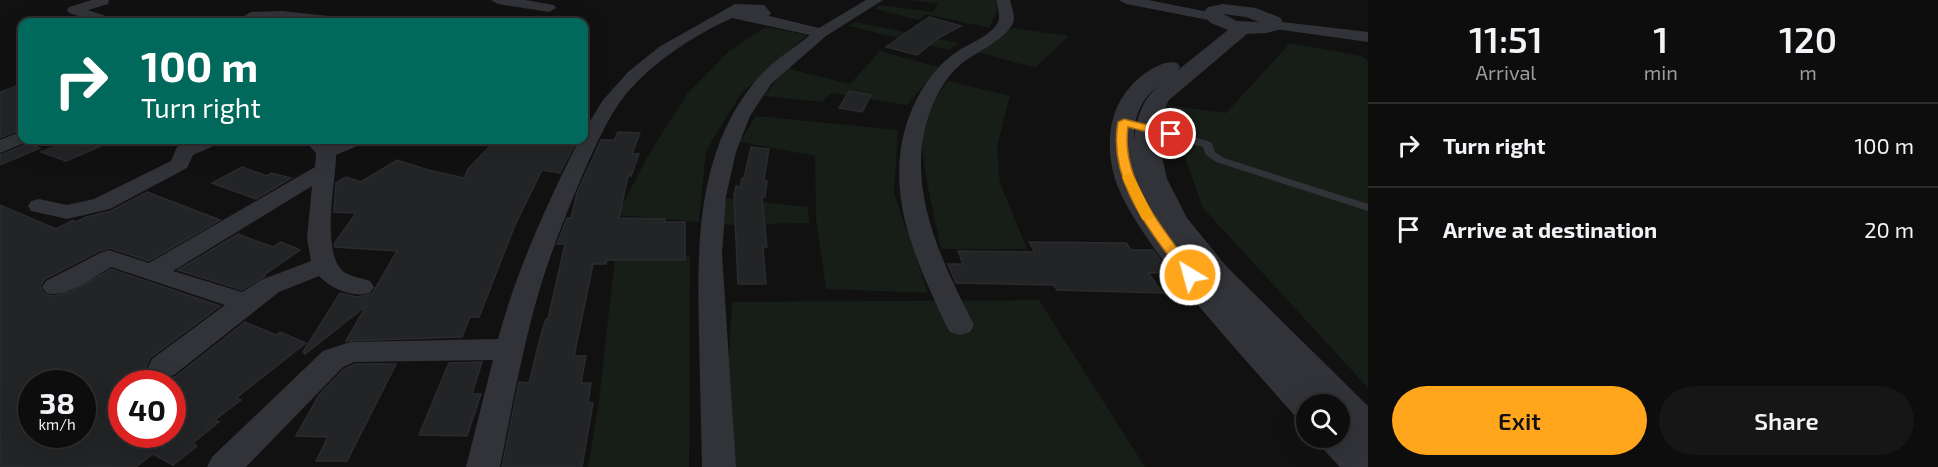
<!DOCTYPE html>
<style>
body{margin:0;font-family:"Exo 2",sans-serif;background:#161617;color:#f1f3f6;height:100vh;display:flex;flex-direction:column;font-size:22px;white-space:nowrap}
*{box-sizing:border-box;margin:0}
p{font-size:20px;color:#9a9c9e}
.icon{flex:none;width:33px;height:33px;fill:none;stroke:currentColor;stroke-width:2;stroke-linecap:round;stroke-linejoin:round}
.map{position:relative;flex:1;overflow:hidden}
.side{display:flex;flex-direction:column;background:#0d0d0e;width:570px}
.side>*{flex:none}
.top-card{position:absolute;left:18px;top:18px;width:570px;height:126px;border-radius:12px;box-shadow:0 6px 24px #0002,0 0 0 2px #2d2d2e;background:#00695c;color:#fff;overflow:hidden}
.tools{position:absolute;left:1296px;top:394px;display:grid;gap:12px}
.tools a{display:grid;place-items:center;width:54px;height:54px;border-radius:50%;background:#0d0d0e;box-shadow:0 6px 24px #0002,0 0 0 2px #2d2d2e;font-size:30px}
.speed{position:absolute;left:18px;top:370px;display:flex;gap:12px;font-size:30px;font-weight:700;text-align:center}
.speed>*{display:grid;place-content:center;width:78px;height:78px;border-radius:50%;background:#0d0d0e;box-shadow:0 6px 24px #0002,0 0 0 2px #2d2d2e;line-height:1}
.speed small{font-size:15px;font-weight:400}
.speed .limit{border:9px solid #d22;background:#fff;color:#111}
.pin{position:absolute;display:grid;place-items:center;width:51px;height:51px;color:#fff;margin:-26px;border:3px solid #fff;border-radius:50%;box-shadow:0 2px 6px #0007}
.me{position:absolute;width:66px;margin:-33px;rotate:323deg;stroke-linejoin:round;filter:drop-shadow(0 0 4px #0008)}
.turn{display:flex;align-items:center;gap:21px;height:126px;padding:0 24px;font-size:27px}
.turn .icon{width:78px;height:78px;stroke-width:2.5}
.turn b{display:block;font-size:42px;line-height:51px}
.eta{display:flex;justify-content:space-evenly;align-items:center;height:102px;text-align:center}
.eta b{font-size:36px;font-weight:600;line-height:42px}
.button{display:flex;gap:12px;margin-top:auto;padding:12px 24px}
.button a{flex:1;height:69px;border-radius:36px;background:#ffa61c;color:#111;font-size:24px;font-weight:600;line-height:69px;text-align:center}
.button a+a{background:#161617;color:#f1f3f6}
ul{padding:0;list-style:none}
li{display:flex;align-items:center;gap:18px;height:84px;padding:0 24px;border-top:2px solid #2d2d2e}
li div{flex:1}
li b{display:block;font-size:22px}
li em{font-style:normal}
main{display:flex;flex:1;min-height:0}
.map>svg:first-child{display:block}
.green{fill:#171d17}
.building{fill:#232426;stroke:#2a2b2e;stroke-width:1.5;fill-rule:evenodd}
.lines{fill:none;stroke-linecap:round;stroke-linejoin:round}
.service{fill:#313338;fill-rule:evenodd}
.minor{fill:#313338;fill-rule:evenodd}
.tertiary{fill:#313338;fill-rule:evenodd}
.route{fill:#ffa61c;stroke:#a66c12;stroke-width:1.5}
.slow{fill:#f59e0b}
</style>
<main>
<div class="map">
<svg width="1368" height="467" viewBox="0 0 1368 467">
<rect width="100%" height="100%" fill="#111112"/>
<path class="green" d="M912,0H995L997,11L989,28L926,14L919,20L875,9L879,5L933,12L938,4Z
M855,22L959,43L949,50L848,26Z
M765,27L807,35L740,95L706,151L699,222L617,215L649,154L687,94L728,52Z
M1012,28L1069,36L1035,68L977,52Z
M1290,43L1361,56L1368,61V388L1203,208L1166,105L1226,113Z
M880,51L939,67L907,105L831,93L822,102L764,96L786,68L850,84Z
M948,81L1010,96L997,147L1000,183L1027,249H941C936,220 918,156 923,130C926,112 937,95 948,81Z
M756,116L898,130L894,193L928,293L826,289L816,219L815,156L740,142Z
M724,198L807,207L810,223L722,225Z
M616,248L690,256L689,467H588L598,408Z
M1039,300L1145,467H723L732,302Z"/>
<path class="building" d="M929,17L961,26L938,38L917,55L886,47Z
M22,84V129L0,138V92Z
M849,91L871,95L862,112L839,108Z
M618,132L640,133L632,154H639L631,176H628L619,218L665,219V222H685V260H607L606,264H593L574,356H586L581,383H591L588,403H593L582,467H502L519,382L529,383L540,338L546,319H548L565,244H557L567,218H571L577,193L601,140H614Z
M70,140H115L66,161L41,152Z
M496,140H577L560,173L542,170L515,225L479,317H470L462,337L346,341L366,306L305,354L303,352L340,293L357,297L372,294L397,251L335,247L334,244L356,213L334,212L336,183L346,177L361,182L397,160L428,170L464,178L468,169Z
M27,144L40,148L0,165V155Z
M751,147L769,149L764,180L767,181L765,197H762L767,247H763L766,284H738L734,196L736,186L740,187L742,178H744Z
M242,167L267,176L271,173L291,178L256,199L212,183Z
M147,192L220,220L149,261L110,248L99,251L45,279L40,286L44,294L54,296L71,292L111,269L220,306L150,358L146,366L150,376L162,380L175,377L245,322L276,335L280,332L306,343L236,398L241,400L215,420L219,422L193,443L197,446L173,465L153,454L136,467H0V205L56,229L73,220L76,222L86,217L111,211ZM32,384H82V435H32ZM122,384H172V435H122V419L105,410L122,399Z
M238,234L273,247L281,242L300,250L264,275L265,276L242,290L178,270Z
M1029,242L1126,243L1131,250H1153L1170,273H1148L1163,293L1057,290L1054,285L956,283L948,264H963L958,251L1035,252Z
M482,362L472,394H481L467,436L419,435L449,363Z
M355,364H396L347,461H316L328,437L296,436L319,395L344,369Z"/>
<g class="lines">
<path class="service" d="M1145,125L1205,140L1212,143L1215,152L1224,158L1368,204V211L1216,162L1206,155L1203,147L1142,130L1140,128Z"/>
<path class="minor" d="M92,0H109L108,4L88,10L115,19L117,22H97L69,13L67,10L69,7Z
M491,0H525L554,5L556,8L549,12L498,4Z
M866,0H883L826,36L771,84L750,116L736,152L726,196L722,254L736,467H702C701,423 700,379 699,335C697,245 696,151 757,79C771,62 793,49 810,35L732,18C693,36 654,61 626,94C607,118 595,147 583,174C565,216 548,259 536,302C521,356 511,412 500,467H466L493,360L354,362L343,367L246,467H207L212,457L323,351L350,342L498,339C517,269 547,204 579,140H584V131L603,100L628,72L659,47L735,4L764,5L771,13L769,16L819,28Z
M996,0H1010C1011,5 1014,12 1014,18C1014,36 972,54 960,65C952,72 945,81 940,90C896,170 937,252 974,325L970,332L960,335L950,332L946,325C921,271 894,217 900,156C904,117 924,73 958,51C970,43 991,36 998,22C1001,16 997,6 996,0Z
M1119,0H1148L1214,13L1221,17L1214,21L1126,4Z
M281,11L348,18L355,22L251,20L244,16L251,12Z
M1274,21L1368,32V42L1269,28L1267,25Z
M22,131V140H30L29,141L0,153V140Z
M195,140H221L218,144L193,155L187,168L110,209L67,219L31,211L28,206L31,201L39,199L67,205L94,199L171,161L177,147Z
M304,140H325L329,144L339,140H365L362,144L336,155C336,182 320,253 344,272C351,277 362,278 370,281L374,287L370,293C353,298 331,289 319,276L279,292L174,375L163,378L152,375L148,367L152,359L225,305L111,267C92,278 67,299 46,293L42,287L46,281L100,253L109,250L149,263L315,167L316,153ZM312,186L307,238L311,261L261,280L242,292L173,271Z"/>
<path class="tertiary" d="M1223,4L1256,8L1281,18L1283,25L1281,29L1267,33L1247,34L1169,100L1161,116L1159,143L1167,179L1187,218L1227,267L1368,406V467H1340L1324,450L1318,438H1340V405H1306V419L1295,416C1247,361 1196,307 1154,248C1139,226 1122,202 1114,176C1106,145 1108,111 1131,86C1141,75 1162,59 1177,63L1180,67L1178,70L1228,30L1211,23L1202,14L1208,7ZM1223,14L1246,17L1259,22L1237,21ZM1163,82C1142,99 1137,115 1134,141C1134,113 1141,99 1163,82Z"/>
</g>
<path class="route" d="M1124,119L1175,132L1176,134L1171,138L1128,127C1120,181 1165,231 1195,272L1197,275L1195,278H1185C1152,233 1107,182 1118,122Z"/>
<path class="slow" d="M1128,173L1134,177L1154,217L1152,220H1143L1141,217L1122,177Z"/>
</svg>
<div class="tools">
<a><svg class="icon" aria-label="search" viewBox="0 0 24 24"><circle cx="10" cy="10" r="6"/><path d="M15 15l6 6"/></svg></a>
</div>
<div class="speed"><div>38<small>km/h</small></div><div class="limit">40</div></div>
<div class="pin" style="left:1171px;top:134px;background:#d93025"><svg class="icon" aria-label="arrive" viewBox="0 0 24 24"><path d="M6 21V4h12l-3 4 3 4H6"/></svg></div>
<svg class="me" style="left:1190px;top:275px" viewBox="-20 -20 40 40"><circle r="17" fill="#ffa61c" stroke="#fff" stroke-width="3"/><path d="M0-11L8 9 0 5-8 9z" fill="#fff"/></svg>
<div class="top-card">
<div class="turn"><svg class="icon" aria-label="right" viewBox="0 0 24 24"><path d="M7 20v-9h11M14 6l5 5-5 5"/></svg><div><b>100 m</b>Turn right</div></div>
</div>
</div>
<section class="side">
<div class="eta">
<div><b>11:51</b><p>Arrival</p></div>
<div><b>1</b><p>min</p></div>
<div><b>120</b><p>m</p></div>
</div>
<ul>
<li><svg class="icon" aria-label="right" viewBox="0 0 24 24"><path d="M7 20v-9h11M14 6l5 5-5 5"/></svg><div><b>Turn right</b></div><em>100 m</em></li>
<li><svg class="icon" aria-label="arrive" viewBox="0 0 24 24"><path d="M6 21V4h12l-3 4 3 4H6"/></svg><div><b>Arrive at destination</b></div><em>20 m</em></li>
</ul>
<div class="button"><a>Exit</a><a>Share</a></div>
</section>
</main>
